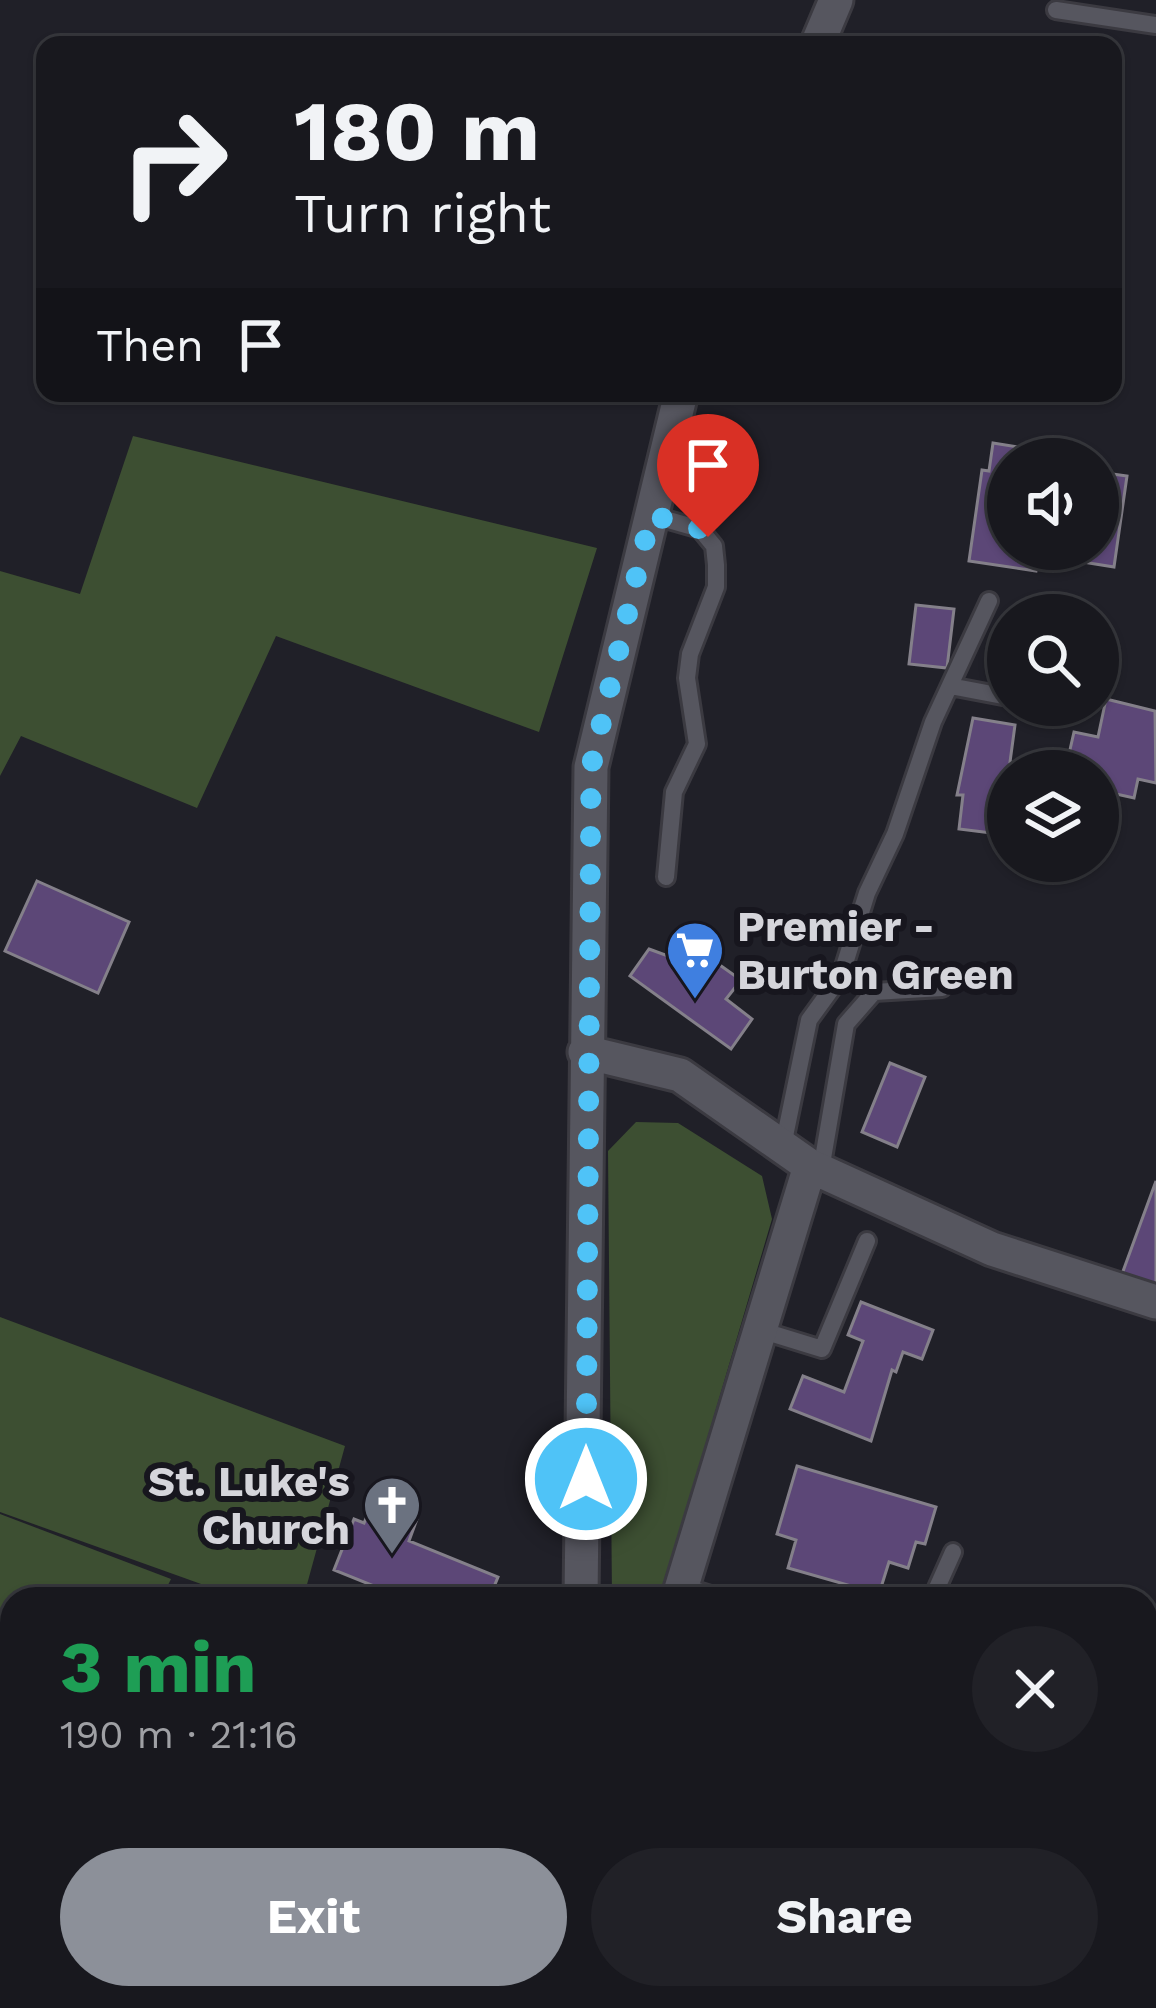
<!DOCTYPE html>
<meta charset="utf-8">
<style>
body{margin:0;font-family:"Work Sans",sans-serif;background:#212127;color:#f1f3f6;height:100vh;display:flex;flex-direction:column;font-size:45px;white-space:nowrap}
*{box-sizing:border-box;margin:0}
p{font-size:39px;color:#9fa0a4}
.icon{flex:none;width:66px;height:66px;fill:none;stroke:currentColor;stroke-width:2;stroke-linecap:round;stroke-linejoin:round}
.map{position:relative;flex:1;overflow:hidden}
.panel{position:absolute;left:0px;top:1587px;width:1158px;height:423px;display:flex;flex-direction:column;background:#18181e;border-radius:36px 36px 0 0;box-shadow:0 3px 9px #0004,0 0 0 3px #36373c}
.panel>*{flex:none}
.guide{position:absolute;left:36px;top:36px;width:1086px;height:366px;border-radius:24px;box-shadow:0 3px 9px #0004,0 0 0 3px #36373c;background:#18181e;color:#f1f3f6;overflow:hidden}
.controls{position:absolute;left:987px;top:438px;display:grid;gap:24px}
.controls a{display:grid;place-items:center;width:132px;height:132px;border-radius:50%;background:#18181e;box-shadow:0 3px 9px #0004,0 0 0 3px #36373c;font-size:60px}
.pin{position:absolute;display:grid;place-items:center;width:102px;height:102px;color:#fff;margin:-123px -51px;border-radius:50% 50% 50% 0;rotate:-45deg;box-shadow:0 0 12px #0007}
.pin .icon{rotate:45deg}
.me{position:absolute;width:132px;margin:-66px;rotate:0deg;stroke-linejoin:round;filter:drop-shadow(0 0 9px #0008)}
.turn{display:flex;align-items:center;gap:42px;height:252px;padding:0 60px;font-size:54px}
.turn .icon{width:156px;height:156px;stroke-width:2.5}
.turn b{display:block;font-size:84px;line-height:102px}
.then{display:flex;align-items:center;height:114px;padding:0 60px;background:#0003;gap:24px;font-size:45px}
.round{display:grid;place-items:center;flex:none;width:126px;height:126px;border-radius:63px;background:#212127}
.overview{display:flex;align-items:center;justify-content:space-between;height:204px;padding:0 60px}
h1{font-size:72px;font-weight:700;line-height:90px;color:#1e9e55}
.button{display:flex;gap:24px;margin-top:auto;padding:24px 60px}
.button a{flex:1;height:138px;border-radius:72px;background:#8c9099;color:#fff;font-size:48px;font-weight:700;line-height:138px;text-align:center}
.button a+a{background:#212127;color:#f1f3f6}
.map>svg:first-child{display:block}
.green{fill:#3d4f32}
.building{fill:#5c4777;stroke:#84808a;stroke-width:3}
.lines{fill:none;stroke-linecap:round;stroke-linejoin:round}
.lane-casing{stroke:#3b3a41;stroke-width:22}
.street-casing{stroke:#3b3a41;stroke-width:39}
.lane{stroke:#56565f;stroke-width:16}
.street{stroke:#56565f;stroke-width:33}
.route{stroke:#4fc3f7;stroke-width:21;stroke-dasharray:0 37.8}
.labels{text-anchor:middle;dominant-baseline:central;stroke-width:12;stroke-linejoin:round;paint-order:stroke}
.poi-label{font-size:42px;font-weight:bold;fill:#d5d5db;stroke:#17161e;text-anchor:start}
</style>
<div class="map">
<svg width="1156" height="2008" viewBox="0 0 1156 2008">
<rect width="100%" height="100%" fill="#202028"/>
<path class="green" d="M133,436L597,548L539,732L276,636L197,808L21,736L0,776V571L80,594Z
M636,1122L678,1123L762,1176L772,1219L660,1599H612L608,1151Z
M0,1317L345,1446L303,1599H243L0,1512Z
M0,1514L171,1579L161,1599H12V1767L0,1762Z"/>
<path class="building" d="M993,443L1049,452L1048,459H1008V549H1098V472L1127,476L1114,567L1039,555L1036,571L969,561L982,470L989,471Z
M916,605L954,609L947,668L909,664Z
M1106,699L1155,711L1156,783L1138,779L1134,798L1098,790L1097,770L1067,763L1074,732L1098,737Z
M973,718L1015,725L1010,762L1040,766L1039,771H1008L1000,834L959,829L963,795H957Z
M37,881L129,922L98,993L5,951Z
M649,949L676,959L682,949L702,964L707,956L741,980L726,999L752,1019L731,1049L630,976Z
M890,1063L925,1077L897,1147L862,1132Z
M1156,1181V1281L1154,1286L1122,1274Z
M861,1302L933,1330L922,1359L903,1352L896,1372L892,1370L871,1441L790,1409L803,1376L844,1392L863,1341L848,1335Z
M797,1466L936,1507L925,1544L916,1542L908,1568L889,1562L879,1594L788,1568L796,1540L777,1534Z
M373,1502L417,1519L409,1541L498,1577L489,1599H406L334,1570L354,1519L364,1523Z"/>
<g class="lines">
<defs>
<path id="lane" d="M1056,10L1156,25
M651,515L700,529L714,546L716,565V587L690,654L687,678L697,744L674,792L666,877
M950,686L1008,697
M1050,705L1067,708
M783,1146L809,1020L841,976L867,893L895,834L933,722L989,601
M821,1170L846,1024L874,992L942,988
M760,1330L822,1349L867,1241
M682,1586L723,1599
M932,1599L953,1552"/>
<path id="street" d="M817,45L836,0
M585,1052L680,1075L810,1166L992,1249L1156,1302
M581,1599L591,767L681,393
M678,1599L810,1166
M1146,1950L1156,1924
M214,2008L215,1998
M539,2008L541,1998
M1127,2008L1130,1998"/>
</defs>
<use href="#lane" class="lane-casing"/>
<use href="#street" class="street-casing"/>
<use href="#lane" class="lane"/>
<use href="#street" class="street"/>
</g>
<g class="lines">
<path class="route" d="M586,1479L591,767L651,515L700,529L708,537"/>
</g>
<defs>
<symbol id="supermarket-pin" viewBox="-11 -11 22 30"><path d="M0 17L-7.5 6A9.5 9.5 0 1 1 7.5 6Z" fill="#3f7fe0" stroke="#17161e"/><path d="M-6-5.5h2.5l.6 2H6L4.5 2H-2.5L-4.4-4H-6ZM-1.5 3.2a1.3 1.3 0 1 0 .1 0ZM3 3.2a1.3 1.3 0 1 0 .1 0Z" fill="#fff"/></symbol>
<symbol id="church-pin" viewBox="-11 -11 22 30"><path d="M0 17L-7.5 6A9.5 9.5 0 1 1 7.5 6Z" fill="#6b7280" stroke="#17161e"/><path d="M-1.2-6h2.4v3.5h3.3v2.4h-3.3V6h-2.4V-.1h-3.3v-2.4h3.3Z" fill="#fff"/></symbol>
</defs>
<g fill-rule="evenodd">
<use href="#supermarket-pin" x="662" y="917" width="66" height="90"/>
<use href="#church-pin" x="359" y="1472" width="66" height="90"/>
</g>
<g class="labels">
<g class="poi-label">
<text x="737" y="926">Premier -<tspan x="737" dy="48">Burton Green</tspan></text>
<text x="350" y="1481" text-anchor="end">St. Luke's<tspan x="350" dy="48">Church</tspan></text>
</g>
</g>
</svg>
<div class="controls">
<a><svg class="icon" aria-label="sound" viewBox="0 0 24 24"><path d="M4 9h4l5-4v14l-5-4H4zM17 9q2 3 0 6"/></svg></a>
<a><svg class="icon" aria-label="search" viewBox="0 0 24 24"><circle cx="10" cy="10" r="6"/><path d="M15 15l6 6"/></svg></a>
<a><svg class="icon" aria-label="layers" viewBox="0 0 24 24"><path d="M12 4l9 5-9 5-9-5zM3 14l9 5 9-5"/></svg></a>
</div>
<div class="pin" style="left:708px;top:537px;background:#d93025"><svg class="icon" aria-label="arrive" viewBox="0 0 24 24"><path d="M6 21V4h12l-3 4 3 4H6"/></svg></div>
<svg class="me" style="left:586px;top:1479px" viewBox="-20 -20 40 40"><circle r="17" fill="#4fc3f7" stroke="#fff" stroke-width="3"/><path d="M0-11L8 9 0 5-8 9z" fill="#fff"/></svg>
<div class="guide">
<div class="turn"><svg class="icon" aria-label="right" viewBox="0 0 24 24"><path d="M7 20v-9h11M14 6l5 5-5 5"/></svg><div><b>180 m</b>Turn right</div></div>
<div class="then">Then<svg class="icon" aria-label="arrive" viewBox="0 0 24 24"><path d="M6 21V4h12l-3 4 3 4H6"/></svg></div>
</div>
<section class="panel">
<div class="overview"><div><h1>3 min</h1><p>190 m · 21:16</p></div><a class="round"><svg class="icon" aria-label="close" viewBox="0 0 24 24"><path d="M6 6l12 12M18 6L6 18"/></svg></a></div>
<div class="button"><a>Exit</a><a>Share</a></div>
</section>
</div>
